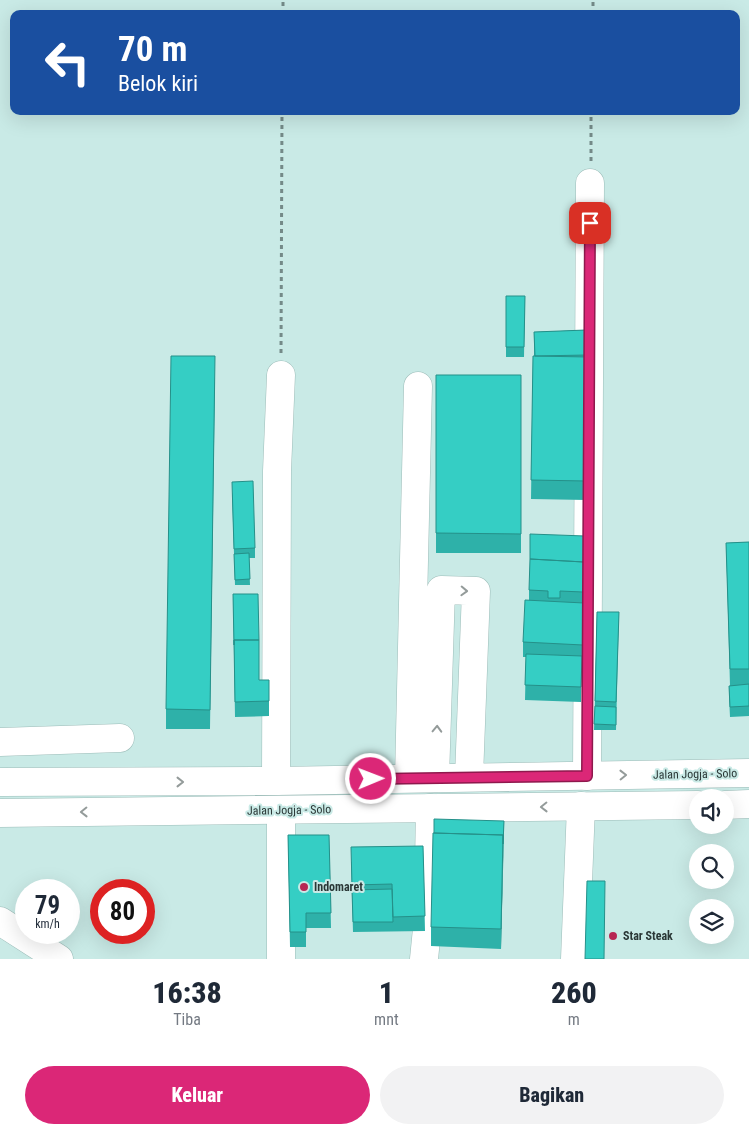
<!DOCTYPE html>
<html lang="id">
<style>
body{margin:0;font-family:"Roboto Condensed",sans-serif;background:#f2f2f3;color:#1f2937;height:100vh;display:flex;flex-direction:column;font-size:19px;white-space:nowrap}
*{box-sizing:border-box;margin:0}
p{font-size:16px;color:#747a83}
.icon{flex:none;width:28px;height:28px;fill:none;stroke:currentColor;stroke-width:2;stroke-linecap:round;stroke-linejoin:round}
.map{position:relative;height:959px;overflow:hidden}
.panel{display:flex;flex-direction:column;background:#fff;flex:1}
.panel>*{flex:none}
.top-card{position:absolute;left:10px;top:10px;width:730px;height:105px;border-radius:10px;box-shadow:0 5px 20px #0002;background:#1a4fa0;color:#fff;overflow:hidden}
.buttons{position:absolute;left:689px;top:789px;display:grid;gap:10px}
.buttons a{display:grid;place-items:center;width:45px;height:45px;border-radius:50%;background:#fff;box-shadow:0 5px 20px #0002;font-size:25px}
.speed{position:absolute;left:15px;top:879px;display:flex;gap:10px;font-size:25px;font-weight:700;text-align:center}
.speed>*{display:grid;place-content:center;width:65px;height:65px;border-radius:50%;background:#fff;box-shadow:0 5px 20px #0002;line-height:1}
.speed small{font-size:12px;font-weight:400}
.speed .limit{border:8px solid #d22;background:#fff;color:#111}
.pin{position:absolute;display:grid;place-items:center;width:42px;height:42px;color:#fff;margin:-21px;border-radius:10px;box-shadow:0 2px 8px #0006}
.me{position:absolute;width:55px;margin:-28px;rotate:89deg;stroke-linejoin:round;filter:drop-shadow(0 0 4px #0008)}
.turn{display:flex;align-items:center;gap:18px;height:105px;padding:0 25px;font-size:22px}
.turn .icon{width:65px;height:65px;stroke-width:2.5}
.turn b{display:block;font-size:35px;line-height:42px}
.eta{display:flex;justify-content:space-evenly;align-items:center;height:85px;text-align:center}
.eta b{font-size:30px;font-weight:800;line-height:35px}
.button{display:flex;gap:10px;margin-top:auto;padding:10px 25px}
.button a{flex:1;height:58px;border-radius:30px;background:#db2777;color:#fff;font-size:20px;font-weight:800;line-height:58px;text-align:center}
.button a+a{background:#f2f2f3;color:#1f2937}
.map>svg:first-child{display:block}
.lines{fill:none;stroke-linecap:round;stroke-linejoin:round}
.minor-casing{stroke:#9cbcb8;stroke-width:29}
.highway-casing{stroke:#9cbcb8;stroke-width:29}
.path{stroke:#748a88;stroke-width:3;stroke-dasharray:4 4;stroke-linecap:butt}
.minor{stroke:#fff;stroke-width:28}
.highway{stroke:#fff;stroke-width:28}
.wall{fill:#2eb1a9}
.shaded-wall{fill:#259089}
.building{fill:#35cec4;stroke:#259089}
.oneway{stroke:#949b9a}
.route-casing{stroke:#8e194d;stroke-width:12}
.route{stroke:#db2777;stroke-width:9}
.poi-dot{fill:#b72754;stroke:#c9eae6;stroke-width:2}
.labels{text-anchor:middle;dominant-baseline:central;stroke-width:4;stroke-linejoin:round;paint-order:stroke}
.street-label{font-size:12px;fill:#2a3736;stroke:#c9eae6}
.poi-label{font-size:12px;font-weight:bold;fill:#2a3736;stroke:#c9eae6;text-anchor:start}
</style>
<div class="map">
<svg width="749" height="959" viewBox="0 0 749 959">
<rect width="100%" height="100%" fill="#c9eae6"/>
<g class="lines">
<defs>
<path id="minor" d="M0,742L120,738
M587,776L590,183
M409,778L418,386
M435,778L441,590L476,591L469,777
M276,781L277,471L281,375
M281,810V959
M0,921L59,959
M424,959L428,919L430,808
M575,959L581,806"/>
<path id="highway" d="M0,782L276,781L749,773
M725,805L749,804
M0,813L698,805"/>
</defs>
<use href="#minor" class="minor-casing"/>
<use href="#highway" class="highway-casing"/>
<path class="path" d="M283,14V0
M593,14V0
M591,161V111
M281,353L282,111"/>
<use href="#minor" class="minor"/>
<use href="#highway" class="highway"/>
</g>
<path class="wall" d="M506,296H525L524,357H506Z
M586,330L587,357L586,500L531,499L533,356H534V332Z
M436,375H521V553H436Z
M215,376L210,729H166V709Z
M232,492L255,548V558H249L250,585H235Z
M749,542V716L730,717L729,696V686H730L726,543Z
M584,577L583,603L584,618L582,660L581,702L525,700L526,657H523V642L529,600V590Z
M233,594L259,680H269V716L235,717Z
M597,612H619L616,730H594Z
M504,821L501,949L431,946V927Z
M288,835H329L331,928H306V947H290Z
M423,846L425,931L353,932L351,862Z"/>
<path class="shaded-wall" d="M584,603V618L583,660V645Z
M504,821V832L501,949V929Z"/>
<path class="building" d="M506,296H525L524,347H506Z
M586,330L587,355L535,356L534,332Z
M171,356H215L210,710L166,709Z
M533,356L588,357L586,481L531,480Z
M436,375H521V534L436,533Z
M253,481L255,548L234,549L232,482Z
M530,534L585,536L584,566V562L530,559Z
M749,542V669H730L726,543Z
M249,553L250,579L235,580L234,554Z
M530,559L584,562L583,592L560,591V598H548V591L529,590Z
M233,594H258L259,640H234V645Z
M525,600L584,603L583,645L523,642Z
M597,612H619L616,702L595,701Z
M234,640H259V680H269V701L235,702Z
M526,654L582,656L581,687L525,685Z
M749,684V706L730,707L729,686Z
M595,706L616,707V725L594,724Z
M434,819L504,821L503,844V835L434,833Z
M433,833L503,835L501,929L431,927Z
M288,835H329L331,913H306V932H290Z
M423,846L425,916L393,917L392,884L352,885L351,847Z
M587,881H605L604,959H585Z
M392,889L393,922H353L352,890Z"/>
<defs><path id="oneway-chevron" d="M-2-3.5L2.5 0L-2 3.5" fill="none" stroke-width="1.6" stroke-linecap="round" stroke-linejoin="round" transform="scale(1.25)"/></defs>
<g class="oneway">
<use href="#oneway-chevron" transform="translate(464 591) rotate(2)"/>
<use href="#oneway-chevron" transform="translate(437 729) rotate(-88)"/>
<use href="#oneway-chevron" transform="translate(623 775) rotate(-1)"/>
<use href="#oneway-chevron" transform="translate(180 782)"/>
<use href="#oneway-chevron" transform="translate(544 807) rotate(179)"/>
<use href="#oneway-chevron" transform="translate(84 812) rotate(179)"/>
</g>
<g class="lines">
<defs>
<path id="route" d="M371,779L587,776L590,223"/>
</defs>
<use href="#route" class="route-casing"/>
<use href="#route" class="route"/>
</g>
<g class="poi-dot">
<circle cx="304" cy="887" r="5"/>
<circle cx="613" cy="936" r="5"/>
</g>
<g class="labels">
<g class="street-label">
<text transform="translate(695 774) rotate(-1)">Jalan Jogja - Solo</text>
<text transform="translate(289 810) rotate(-1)">Jalan Jogja - Solo</text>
</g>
<g class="poi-label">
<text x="314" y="887">Indomaret</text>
<text x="623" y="936">Star Steak</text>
</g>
</g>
</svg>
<div class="buttons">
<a><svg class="icon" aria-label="sound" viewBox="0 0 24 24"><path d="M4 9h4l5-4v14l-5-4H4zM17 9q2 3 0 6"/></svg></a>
<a><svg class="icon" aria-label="search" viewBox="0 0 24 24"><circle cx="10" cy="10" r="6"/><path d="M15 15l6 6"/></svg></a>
<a><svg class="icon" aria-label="layers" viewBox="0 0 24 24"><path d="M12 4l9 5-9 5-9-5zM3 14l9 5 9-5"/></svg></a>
</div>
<div class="speed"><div>79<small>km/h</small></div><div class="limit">80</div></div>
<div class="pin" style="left:590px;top:223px;background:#d93025"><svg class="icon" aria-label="arrive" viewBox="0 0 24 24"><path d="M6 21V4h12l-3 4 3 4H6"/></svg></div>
<svg class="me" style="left:371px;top:779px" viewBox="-20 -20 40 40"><circle r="17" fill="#db2777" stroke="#fff" stroke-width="3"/><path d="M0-11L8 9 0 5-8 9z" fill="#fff"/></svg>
<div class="top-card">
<div class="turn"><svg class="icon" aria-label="left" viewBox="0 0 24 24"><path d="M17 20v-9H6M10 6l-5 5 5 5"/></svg><div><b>70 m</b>Belok kiri</div></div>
</div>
</div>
<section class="panel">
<div class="eta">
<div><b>16:38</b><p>Tiba</p></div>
<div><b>1</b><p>mnt</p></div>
<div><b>260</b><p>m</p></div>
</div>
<div class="button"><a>Keluar</a><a>Bagikan</a></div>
</section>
